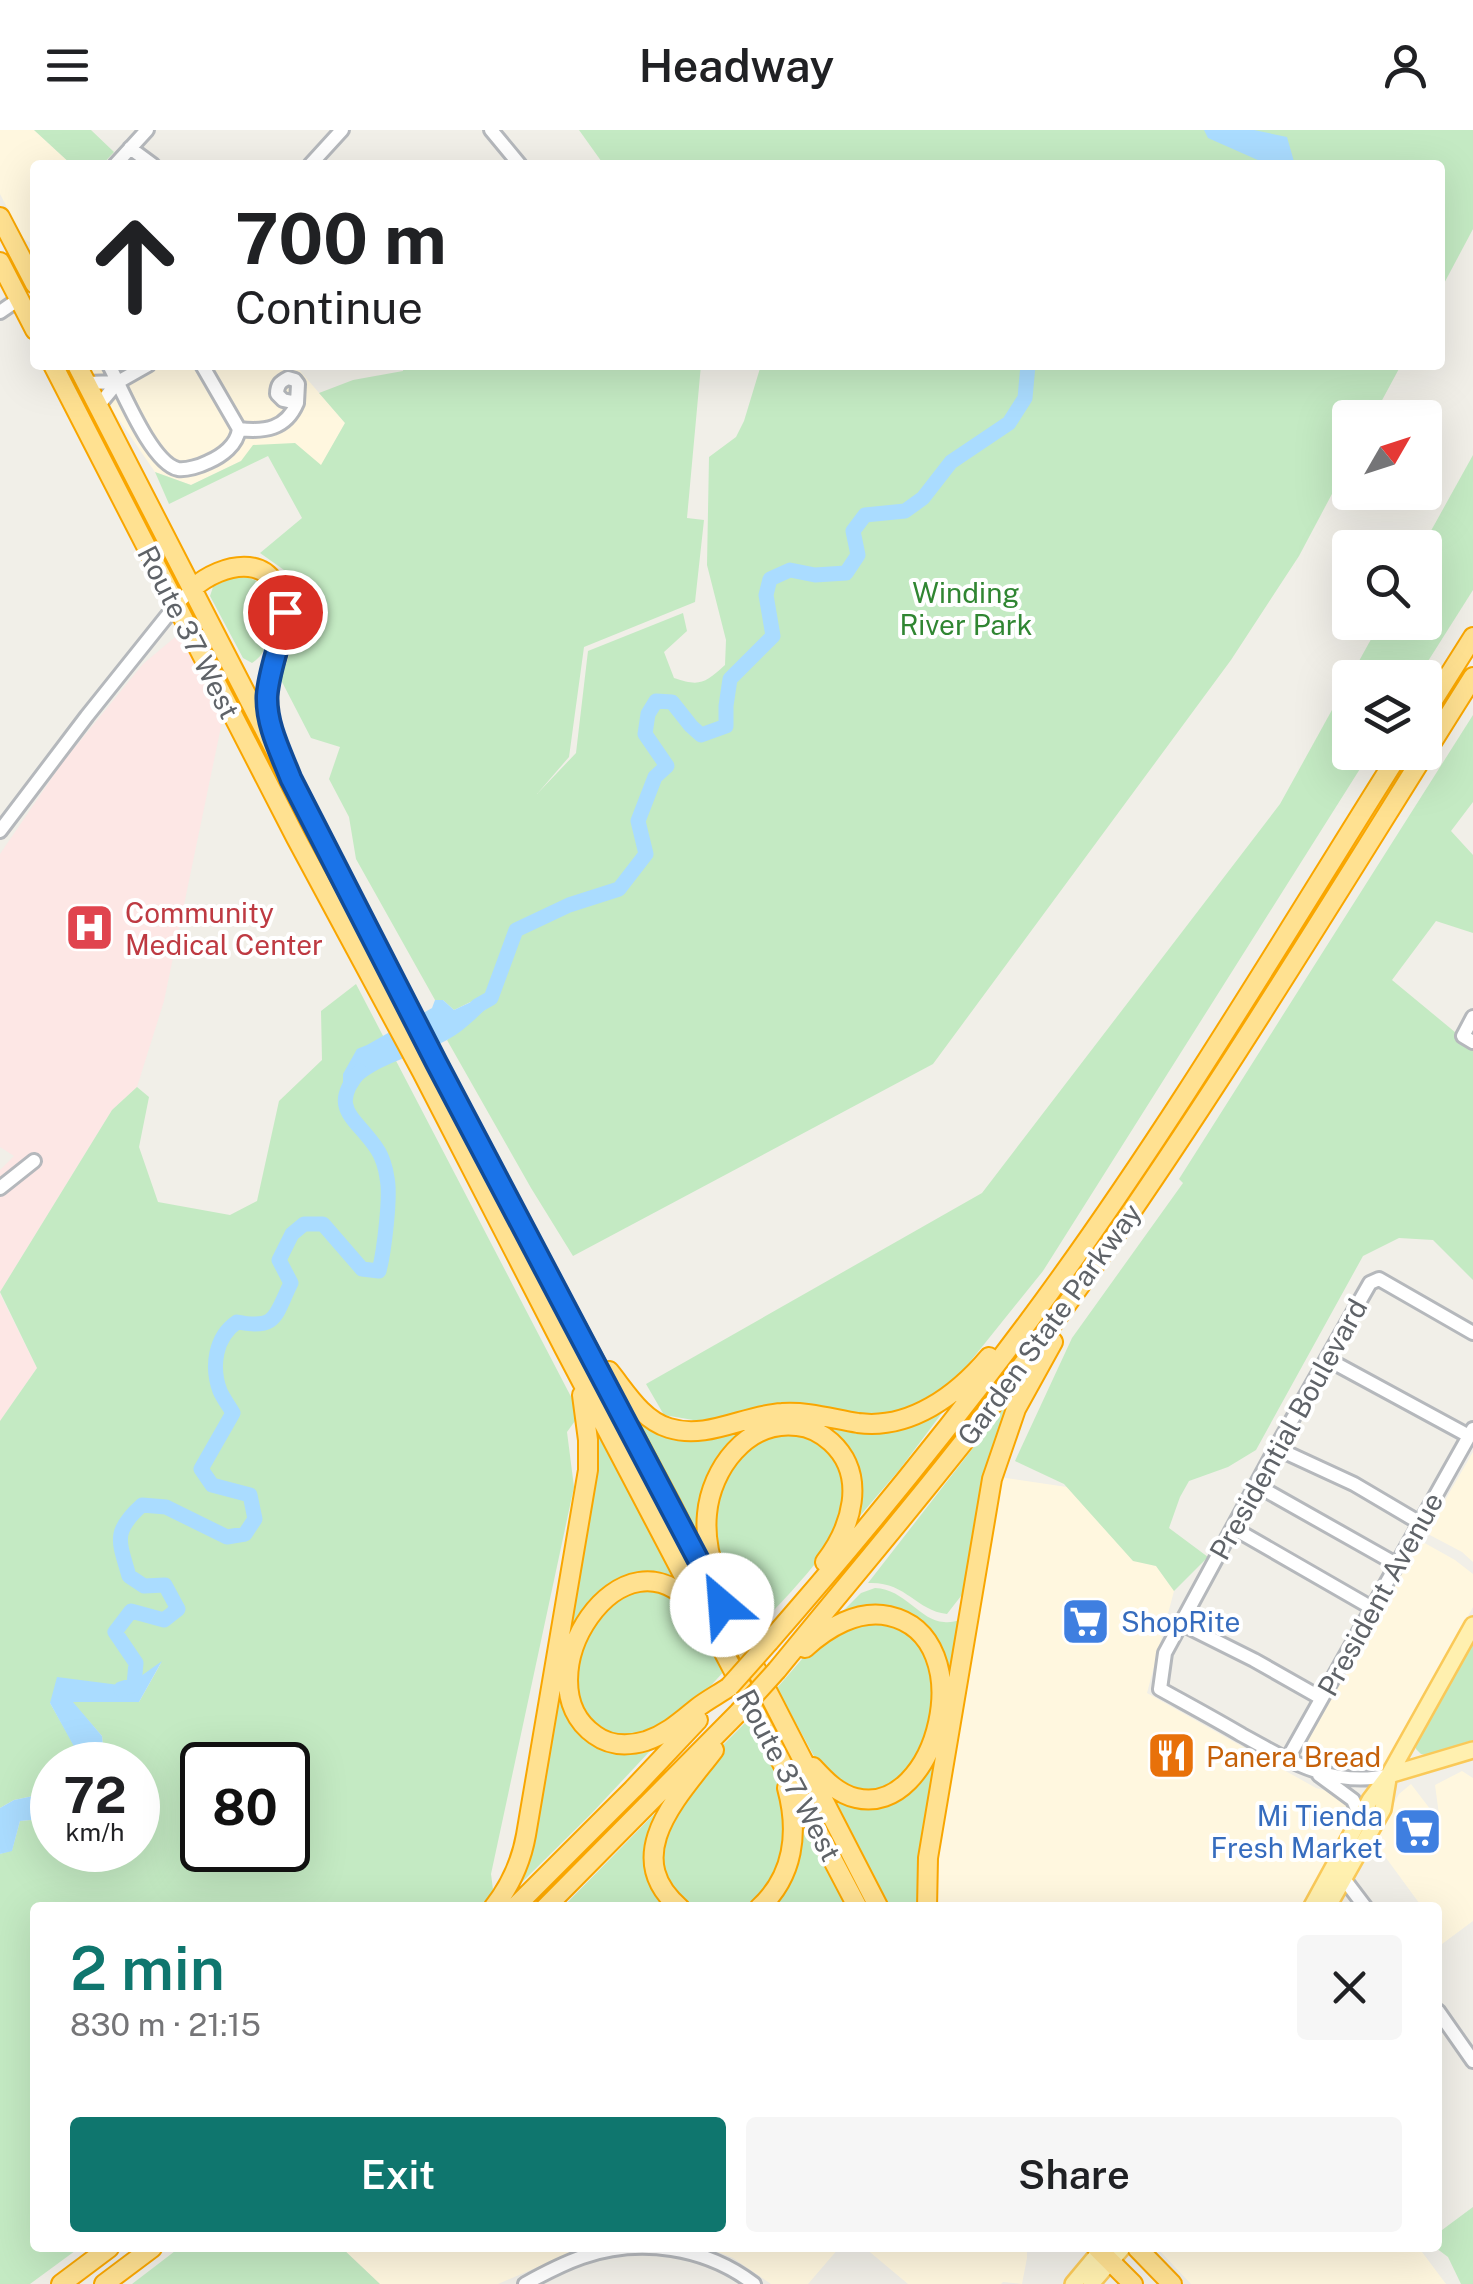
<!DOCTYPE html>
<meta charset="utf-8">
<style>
body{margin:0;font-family:"Public Sans",sans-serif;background:#f6f6f6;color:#202124;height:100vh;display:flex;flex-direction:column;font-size:38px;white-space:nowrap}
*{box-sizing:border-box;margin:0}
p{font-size:32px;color:#757577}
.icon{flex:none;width:55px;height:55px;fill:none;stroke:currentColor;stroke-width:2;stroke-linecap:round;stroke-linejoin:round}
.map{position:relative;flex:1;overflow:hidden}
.panel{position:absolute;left:30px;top:1772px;width:1412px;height:350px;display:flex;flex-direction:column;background:#fff;border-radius:10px;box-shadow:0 10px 40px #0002}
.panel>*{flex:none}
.banner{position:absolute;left:30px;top:30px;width:1415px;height:210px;border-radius:10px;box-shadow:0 10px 40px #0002;background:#fff;color:#202124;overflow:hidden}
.needle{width:65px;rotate:51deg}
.tools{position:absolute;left:1332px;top:270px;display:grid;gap:20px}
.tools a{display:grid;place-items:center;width:110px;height:110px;border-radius:10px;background:#fff;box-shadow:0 10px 40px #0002;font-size:50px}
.speed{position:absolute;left:30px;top:1612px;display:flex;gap:20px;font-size:50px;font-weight:700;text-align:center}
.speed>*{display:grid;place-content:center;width:130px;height:130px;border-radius:50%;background:#fff;box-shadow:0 10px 40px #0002;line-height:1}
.speed small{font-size:25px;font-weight:400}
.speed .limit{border:5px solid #111;border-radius:15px;background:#fff;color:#111}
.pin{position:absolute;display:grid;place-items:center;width:85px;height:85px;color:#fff;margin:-42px;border:5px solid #fff;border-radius:50%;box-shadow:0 2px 10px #0007}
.me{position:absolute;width:110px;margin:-55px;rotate:333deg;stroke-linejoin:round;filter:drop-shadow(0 0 8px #0008)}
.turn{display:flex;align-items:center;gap:35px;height:210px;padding:0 40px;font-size:45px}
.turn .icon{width:130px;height:130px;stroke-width:2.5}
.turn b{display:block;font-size:70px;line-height:85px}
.round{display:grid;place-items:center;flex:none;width:105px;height:105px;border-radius:10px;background:#f6f6f6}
.headline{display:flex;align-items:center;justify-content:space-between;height:170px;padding:0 40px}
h1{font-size:60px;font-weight:600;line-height:75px;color:#0f766e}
.button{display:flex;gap:20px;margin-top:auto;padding:20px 40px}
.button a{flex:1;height:115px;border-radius:10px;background:#0f766e;color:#fff;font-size:40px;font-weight:600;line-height:115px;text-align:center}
.button a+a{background:#f6f6f6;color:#202124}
header{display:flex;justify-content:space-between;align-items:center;height:130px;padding:0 40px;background:#fff;font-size:45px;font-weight:600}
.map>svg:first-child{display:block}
.commercial{fill:#fff7df}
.medical{fill:#fde7e5}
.green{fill:#c4eac3;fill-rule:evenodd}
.water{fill:#aadcff}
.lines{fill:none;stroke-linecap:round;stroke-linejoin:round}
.river{stroke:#aadcff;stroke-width:15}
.minor-casing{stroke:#b5b8bc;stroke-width:18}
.major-casing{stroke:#fac958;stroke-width:20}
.highway-casing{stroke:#f9a600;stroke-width:22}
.minor{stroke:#fff;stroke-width:12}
.major{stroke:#fff0af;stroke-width:15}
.highway{stroke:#ffe191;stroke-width:18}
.highway-bridge-casing{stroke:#f9a600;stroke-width:22;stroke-linecap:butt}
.highway-bridge{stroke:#ffe191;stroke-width:18}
.route-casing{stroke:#114b97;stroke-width:25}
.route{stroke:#1a73e8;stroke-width:18}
.labels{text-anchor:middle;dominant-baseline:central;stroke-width:8;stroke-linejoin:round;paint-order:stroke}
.park-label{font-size:28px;fill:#308632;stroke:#fff}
.street-label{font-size:28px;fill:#5f6368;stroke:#fff}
.health-label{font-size:28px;fill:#be3a42;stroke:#fff;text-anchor:start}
.shop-label{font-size:28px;fill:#366cbe;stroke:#fff;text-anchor:start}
.food-label{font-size:28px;fill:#c56008;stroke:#fff;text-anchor:start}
</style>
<header><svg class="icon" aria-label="menu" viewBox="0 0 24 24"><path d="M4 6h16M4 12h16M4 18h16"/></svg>Headway<svg class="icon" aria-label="person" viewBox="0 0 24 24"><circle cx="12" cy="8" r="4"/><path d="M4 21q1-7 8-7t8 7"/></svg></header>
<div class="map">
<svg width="1473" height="2154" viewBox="0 0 1473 2154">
<rect width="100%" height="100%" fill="#f1efe8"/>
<path class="commercial" d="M0,0H34L72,35H35V111L32,112H29L23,108L0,64Z
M88,235H295L345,293L321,336L295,313L241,331L191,355L155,342L111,278Z
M1473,1322V1432L1462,1422L1426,1403Z
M999,1347L1067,1357L1133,1430L1156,1436L1174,1461L1147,1563L1316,1658L1345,1666L1354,1684L1352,1691L1304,1777L933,1778L931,1755Z
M1421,1411L1455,1430L1473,1444V1477L1387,1631L1376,1639L1364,1642L1344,1638L1305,1619L1303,1613Z
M1462,1641L1473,1648V1791L1438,1817V1778L1422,1777L1373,1710L1399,1664L1411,1654L1440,1692L1435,1655Z
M342,2118H582L498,2154H380Z
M708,2118H839L808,2154H771L733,2128Z
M865,2118H1027V2128L1022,2154L1003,2152L1001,2154H908Z
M1157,2118H1419L1446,2154H1191Z"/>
<path class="medical" d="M180,503L223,587L164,871L137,957L112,980L0,1162V1040L14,1026L0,1017V724L62,633L143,534Z
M0,1164L37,1238L0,1291Z"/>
<path class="green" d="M34,0H91L114,22L102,35H72Z
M579,0H1473V99L1440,161V35H604Z
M404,235H701L687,388L704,390L695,472L584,517L569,627L537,664L576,623L588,521L683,483L687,501L664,522L674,548C700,557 705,553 725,535L726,510L707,435L709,327L736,307L744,291L761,235H1401L1373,287L1350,288V330L1299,426L1231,530L933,934L573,1126L531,1058L447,910L492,874L489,863L454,880L443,870H435L356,729L349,687L329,649L340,617L311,608L281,550L303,481L284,440L260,423L302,388L268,326L169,374L155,342L191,355L241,331L253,315L295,313L321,335L345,293L319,263L353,250L403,241Z
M1473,325V460L1418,547L1350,548V622L1370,623L1043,1141L961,1243L921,1275L874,1287L789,1273L699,1291L664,1285L646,1254L982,1063L1280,674L1380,493L1425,492V418L1422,417Z
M245,447C278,455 277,479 269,506C265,518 263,526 252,533L243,528L210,466L213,457L230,448Z
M1473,585V672L1451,701L1473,725V803L1436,791L1392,850L1473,917V1150L1433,1110L1399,1108L1363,1126L1256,1320L1228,1337L1189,1351L1180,1367L1169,1398L1208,1427L1174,1461L1156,1436L1133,1431L1064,1354L1015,1331L1072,1208L1183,1053L1179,1049Z
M356,854L580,1284L567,1302L574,1357L491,1744L494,1767L483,1778H35V2118H79L30,2154H0V1724L12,1720L20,1691L52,1688V1720H138V1635H105L102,1606L72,1572H139L161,1533L127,1556L50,1573L83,1631L79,1635H52V1662L14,1670L0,1678V1291L37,1238L0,1162L112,980L137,957L149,967L139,1017L158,1072L230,1085L257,1071L279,971L322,930L321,881ZM202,1635H288V1720H202Z
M1015,1264L968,1457L947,1484C915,1480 906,1451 868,1453Z
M948,1275L900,1339L853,1394L857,1365L817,1297L744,1305L700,1406L631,1277L653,1295L779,1287L865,1299Z
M596,1297L684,1460L640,1446L571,1508L576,1593L649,1618L650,1621L592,1683L506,1768L596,1328Z
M799,1302C806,1305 814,1308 820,1312C850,1331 851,1376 835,1405C817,1437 779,1474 754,1502C745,1484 717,1434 715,1417C709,1373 723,1322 768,1305C777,1302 789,1303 799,1302Z
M645,1456L687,1474L726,1539L686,1583L635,1608L612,1606L588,1590L576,1564V1527L608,1473Z
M875,1458C905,1459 920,1491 944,1492C950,1493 955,1491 961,1490L920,1777H889L829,1660L886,1672L940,1600L926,1500L841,1483L861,1463Z
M870,1490L911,1501L935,1543L931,1591L911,1642L889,1660L854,1662L822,1641L777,1558L802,1529L825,1508Z
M1473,1510V1610L1427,1625L1421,1624L1416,1619V1612Z
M749,1589C774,1637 804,1690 777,1744C772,1755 762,1765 754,1775L750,1778H689L670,1761L659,1729L664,1700L718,1620Z
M666,1672L653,1703L673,1777L562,1778Z
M799,1685L848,1777L765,1778Z
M1473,2077V2154H1461L1448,2127L1436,2118L1438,2095L1442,2100Z
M179,2118H342L380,2154H132Z"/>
<path class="water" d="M1204,0H1254L1287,7L1295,35H1269L1208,8Z
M490,863L492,873C478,886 464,901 447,910C416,927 380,931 353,958L343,956V944L357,919L367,915L432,878L435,870H443L454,880Z
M162,1531L139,1572H73L102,1606L105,1635H79L82,1631L50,1573L57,1547L127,1556Z
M52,1662V1688L20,1691L12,1721L0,1724V1678L14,1670Z"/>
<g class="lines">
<path class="river" d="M477,876L491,868L516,800L569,775L619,759L646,724L638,691L655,647L667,636L645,604L648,584L656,571L672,572L691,596L701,605L726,596V576L730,549L773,506L766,465L770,449L790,440L815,445L846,443L858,425L853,401L865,385L905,381L923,368L951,332L1009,293L1025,268L1028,235
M121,1559L134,1555L136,1533L115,1502L131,1481L164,1490L178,1479L165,1455L144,1456L129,1446C119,1411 112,1402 142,1375L166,1377L227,1407L245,1404L255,1389L250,1365L212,1355L201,1339L233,1283C229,1276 223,1268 220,1261C211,1237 215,1207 237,1192C278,1200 275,1185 291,1153L279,1130L292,1104L304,1094H323L362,1139L379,1141C384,1122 391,1066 387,1048C386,1039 382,1026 377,1019C357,988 327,979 360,941"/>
<defs>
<path id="minor" d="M491,0L520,35
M130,18L153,35
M115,35L147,0
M310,35L342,0
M0,182L19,169
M109,235C122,259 151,333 178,339C187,340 200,336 208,332C222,326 237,315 239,299L202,235
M288,248L295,250L298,254L297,273L283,270L277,264C277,255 280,252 288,248Z
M118,252L148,235
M86,253L118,252L98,276
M239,299C265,302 286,299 297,273
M0,701L87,586L175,476L192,459
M1473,887L1463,906L1473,912
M0,1058L34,1031
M1327,1229L1469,1306
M1276,1318L1354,1354L1420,1393
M1256,1355L1396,1434
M1233,1398L1372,1478
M1180,1493L1254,1530L1321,1568
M1287,1630L1473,1299
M1319,1645L1353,1670L1361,1688
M1389,1645C1335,1659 1287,1630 1242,1605C1215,1589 1187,1574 1160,1559L1165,1523L1276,1318L1370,1153L1379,1149L1473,1203
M1344,1749L1366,1778
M1438,1881L1473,1931
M525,2154C543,2144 562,2134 582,2127C640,2107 706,2117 754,2154"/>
<path id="major" d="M1389,1645L1473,1620
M1311,1778L1370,1670L1389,1645L1473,1495
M1327,1778L1383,1679L1388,1649
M1073,2154L1103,2118
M1091,2154L1122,2118"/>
<path id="highway" d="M0,87L35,154
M0,132L35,200
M53,235L296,708L422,942L564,1218L858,1778
M77,235L437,935L671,1374L879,1778
M192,459C206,446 229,435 249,437C259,438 268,443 274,452C299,484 271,528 268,564C266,577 270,589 273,602
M1425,583L1473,507
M609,1241C626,1262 642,1290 669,1298C707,1310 744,1285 782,1283C807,1281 833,1289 858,1293C910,1300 957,1265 989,1227
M716,1445C709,1426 705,1404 707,1384C711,1339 747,1290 797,1296C809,1297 822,1304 831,1312C868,1346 851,1398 825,1432
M697,1480C623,1385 518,1552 595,1605C610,1616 629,1616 646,1611C667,1604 681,1591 697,1578C707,1570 719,1564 729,1557
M769,1512C866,1401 958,1288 1045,1169C1173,994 1284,806 1400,622
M805,1518C827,1498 858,1479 889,1486C983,1507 937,1688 856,1668C838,1664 825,1650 813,1637
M777,1540C865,1432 956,1327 1038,1214C1195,1000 1331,772 1473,547
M493,1778C511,1755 521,1733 526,1705L588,1340V1310L582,1265
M514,1778L633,1659L698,1590
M545,1778L739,1582
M680,1778C618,1725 680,1665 714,1620
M759,1778C794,1746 799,1702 787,1658
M927,1778L928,1728L992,1349L1016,1279L1053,1212
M1097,2118L1133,2154
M1137,2118L1172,2154
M61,2154L109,2118
M104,2154L152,2118"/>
</defs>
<use href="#minor" class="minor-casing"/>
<use href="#major" class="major-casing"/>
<use href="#highway" class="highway-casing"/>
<use href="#minor" class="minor"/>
<use href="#major" class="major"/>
<use href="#highway" class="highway"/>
<defs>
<path id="highway-bridge" d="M729,1557L769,1512
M739,1582L777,1540"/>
</defs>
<use href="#highway-bridge" class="highway-bridge-casing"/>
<use href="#highway-bridge" class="highway-bridge"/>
</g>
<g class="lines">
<defs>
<path id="route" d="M285,482C282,511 269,538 267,566C266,595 281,623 291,649L437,934L722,1475"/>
</defs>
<use href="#route" class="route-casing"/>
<use href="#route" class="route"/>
</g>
<defs>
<symbol id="hospital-square" viewBox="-11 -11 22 22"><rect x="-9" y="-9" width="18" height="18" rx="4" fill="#e0444e" stroke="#fff"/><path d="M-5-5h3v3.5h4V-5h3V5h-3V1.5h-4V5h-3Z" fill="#fff"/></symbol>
<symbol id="supermarket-square" viewBox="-11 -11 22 22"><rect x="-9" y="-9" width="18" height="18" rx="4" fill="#3f7fe0" stroke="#fff"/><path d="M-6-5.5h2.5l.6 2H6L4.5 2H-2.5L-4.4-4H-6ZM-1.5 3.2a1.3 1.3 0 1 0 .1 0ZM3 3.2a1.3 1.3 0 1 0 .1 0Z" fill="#fff"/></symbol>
<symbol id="restaurant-square" viewBox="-11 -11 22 22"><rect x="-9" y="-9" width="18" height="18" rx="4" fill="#e8710a" stroke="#fff"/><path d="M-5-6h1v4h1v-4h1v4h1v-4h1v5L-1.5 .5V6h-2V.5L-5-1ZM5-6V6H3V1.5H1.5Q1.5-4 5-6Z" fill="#fff"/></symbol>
</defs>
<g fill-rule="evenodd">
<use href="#hospital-square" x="62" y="770" width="55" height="55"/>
<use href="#supermarket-square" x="1058" y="1464" width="55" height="55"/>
<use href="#restaurant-square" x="1144" y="1598" width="55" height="55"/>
<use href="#supermarket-square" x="1390" y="1674" width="55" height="55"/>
</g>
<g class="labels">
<g class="park-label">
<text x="966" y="462">Winding<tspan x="966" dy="32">River Park</tspan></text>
</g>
<g class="street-label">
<text transform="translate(189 502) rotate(63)">Route 37 West</text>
<text transform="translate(1049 1194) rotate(-54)">Garden State Parkway</text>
<text transform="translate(1288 1299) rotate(-61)">Presidential Boulevard</text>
<text transform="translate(1380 1464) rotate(-61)">President Avenue</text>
<text transform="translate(789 1645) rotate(62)">Route 37 West</text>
</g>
<g class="health-label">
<text x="125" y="782">Community<tspan x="125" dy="32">Medical Center</tspan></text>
</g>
<g class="shop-label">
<text x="1121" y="1491">ShopRite</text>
<text x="1383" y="1685" text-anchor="end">Mi Tienda<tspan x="1383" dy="32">Fresh Market</tspan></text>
</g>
<g class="food-label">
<text x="1206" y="1626">Panera Bread</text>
</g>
</g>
</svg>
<div class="tools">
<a><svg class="needle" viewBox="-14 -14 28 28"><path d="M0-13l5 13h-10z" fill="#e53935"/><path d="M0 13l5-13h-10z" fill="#757577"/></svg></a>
<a><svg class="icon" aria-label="search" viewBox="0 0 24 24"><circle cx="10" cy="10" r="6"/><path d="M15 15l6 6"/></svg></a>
<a><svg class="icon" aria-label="layers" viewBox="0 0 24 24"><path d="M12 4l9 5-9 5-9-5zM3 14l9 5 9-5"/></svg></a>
</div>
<div class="speed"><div>72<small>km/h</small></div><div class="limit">80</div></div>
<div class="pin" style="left:285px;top:482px;background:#d93025"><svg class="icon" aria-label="arrive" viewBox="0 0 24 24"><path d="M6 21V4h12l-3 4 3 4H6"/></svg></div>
<svg class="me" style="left:722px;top:1475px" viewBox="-20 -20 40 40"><circle r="19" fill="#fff"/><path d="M0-13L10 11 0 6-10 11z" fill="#1a73e8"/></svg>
<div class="banner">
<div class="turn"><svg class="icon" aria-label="ahead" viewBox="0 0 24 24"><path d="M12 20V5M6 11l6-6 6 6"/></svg><div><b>700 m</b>Continue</div></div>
</div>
<section class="panel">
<div class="headline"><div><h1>2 min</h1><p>830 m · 21:15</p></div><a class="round"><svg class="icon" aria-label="close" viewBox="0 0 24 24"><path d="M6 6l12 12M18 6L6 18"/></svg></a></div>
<div class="button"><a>Exit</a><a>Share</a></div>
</section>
</div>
